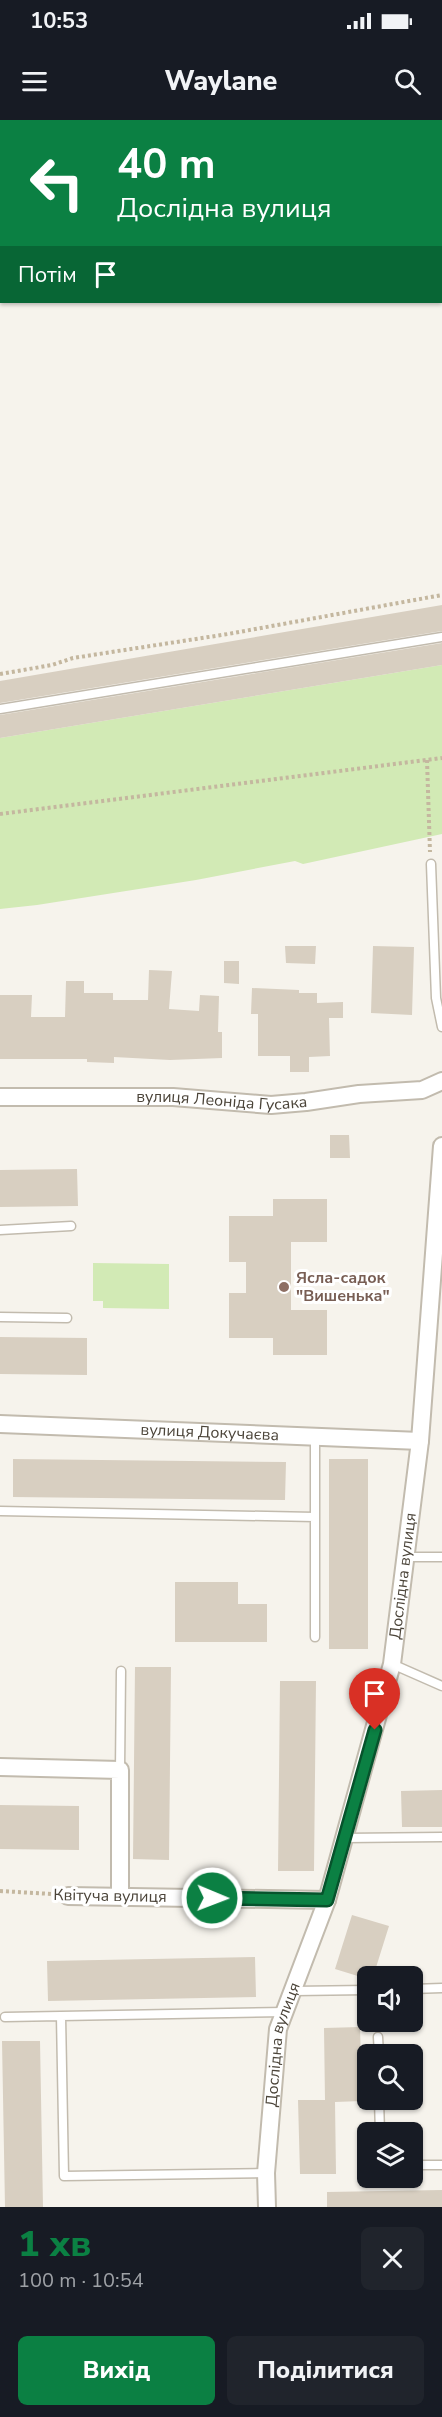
<!DOCTYPE html>
<html lang="uk">
<meta charset="utf-8">
<style>
body{margin:0;font-family:"Nunito Sans",sans-serif;background:#20242c;color:#f1f3f6;height:100vh;display:flex;flex-direction:column;font-size:22px;white-space:nowrap}
*{box-sizing:border-box;margin:0}
p{font-size:20px;color:#9ea1a6}
.icon{flex:none;width:33px;height:33px;fill:none;stroke:currentColor;stroke-width:2;stroke-linecap:round;stroke-linejoin:round}
.map{position:relative;height:2087px;overflow:hidden}
.sheet{display:flex;flex-direction:column;background:#171b24;flex:1}
.sheet>*{flex:none}
.guide{position:absolute;left:0px;top:0px;width:442px;height:183px;box-shadow:0 2px 4px #0004;background:#0b8043;color:#fff;overflow:hidden}
.controls{position:absolute;left:357px;top:1846px;display:grid;gap:12px}
.controls a{display:grid;place-items:center;width:66px;height:66px;border-radius:9px;background:#171b24;box-shadow:0 2px 4px #0004;font-size:30px}
.pin{position:absolute;display:grid;place-items:center;width:51px;height:51px;color:#fff;margin:-62px -26px;border-radius:50% 50% 50% 0;rotate:-45deg;box-shadow:0 0 6px #0007}
.pin .icon{rotate:45deg}
.me{position:absolute;width:66px;margin:-33px;rotate:91deg;stroke-linejoin:round;filter:drop-shadow(0 0 4px #0008)}
.turn{display:flex;align-items:center;gap:21px;height:126px;padding:0 18px;font-size:27px}
.turn .icon{width:78px;height:78px;stroke-width:2.5}
.turn b{display:block;font-size:42px;line-height:51px}
.then{display:flex;align-items:center;height:57px;padding:0 18px;background:#0003;gap:12px;font-size:22px}
.round{display:grid;place-items:center;flex:none;width:63px;height:63px;border-radius:9px;background:#20242c}
.headline{display:flex;align-items:center;justify-content:space-between;height:102px;padding:0 18px}
h1{font-size:36px;font-weight:800;line-height:45px;color:#0b8043}
.cta{display:flex;gap:12px;margin-top:auto;padding:12px 18px}
.cta a{flex:1;height:69px;border-radius:9px;background:#0b8043;color:#fff;font-size:24px;font-weight:800;line-height:69px;text-align:center}
.cta a+a{background:#20242c;color:#f1f3f6}
.status{display:flex;justify-content:space-between;align-items:center;height:42px;padding:0 30px;background:#171b24;direction:ltr}
.status svg{height:16px;fill:currentColor}
header{display:flex;justify-content:space-between;align-items:center;height:78px;padding:0 18px;background:#171b24;font-size:27px;font-weight:800}
.map>svg:first-child{display:block}
.green{fill:#d2eab5}
.building{fill:#d8cfc1}
.lines{fill:none;stroke-linecap:round;stroke-linejoin:round}
.lane-casing{stroke:#c2bbae;stroke-width:11}
.street-casing{stroke:#c2bbae;stroke-width:20}
.path{stroke:#c4b79f;stroke-width:4;stroke-dasharray:3 3;stroke-linecap:butt}
.lane{stroke:#fff;stroke-width:8}
.street{stroke:#fff;stroke-width:16}
.route-casing{stroke:#07532c;stroke-width:15}
.route{stroke:#0b8043;stroke-width:10}
.education-dot{fill:#8d6e63;stroke:#fff;stroke-width:2}
.labels{text-anchor:middle;dominant-baseline:central;stroke-width:6;stroke-linejoin:round;paint-order:stroke}
.street-label{font-size:16px;fill:#4b4439;stroke:#fff}
.education-label{font-size:16px;font-weight:bold;fill:#785e54;stroke:#fff;text-anchor:start}
</style>
<div class="status"><b>10:53</b><svg viewBox="0 0 49 12"><path d="M0 12V9h3v3zM5 12V6h3v6zM10 12V3h3v9zM15 12V0h3v12zM26 1h20v11H26zM47 4h2v5h-2z"/></svg></div>
<header><svg class="icon" aria-label="menu" viewBox="0 0 24 24"><path d="M4 6h16M4 12h16M4 18h16"/></svg>Waylane<svg class="icon" aria-label="search" viewBox="0 0 24 24"><circle cx="10" cy="10" r="6"/><path d="M15 15l6 6"/></svg></header>
<div class="map">
<svg width="442" height="2087" viewBox="0 0 442 2087">
<rect width="100%" height="100%" fill="#f6f3ec"/>
<path class="green" d="M442,545V714L303,744L295,741L196,760L37,785L0,789V618Z
M93,1143L169,1144V1189L103,1188V1181H93Z"/>
<path class="building" d="M442,485V511L0,583V561Z
M442,523V545L0,618V595Z
M285,826H316L315,844L286,843Z
M373,826L414,827L412,895L371,893Z
M224,841H239V864L224,863Z
M149,850L172,851L169,889L199,891L200,875L219,876L218,912H222V938L170,940L114,937V943L87,942V939H0V875H32L31,897H65L66,861H84V873H113V880H148Z
M252,868L299,870V873H317V883L343,882V898H329L330,936L309,937V952H290V936H258V894H251Z
M330,1015H349L350,1038H330Z
M77,1049L78,1086L0,1087V1050Z
M273,1079H327V1122H291V1190H327V1235H273V1218H229V1173H246V1142H229V1096H273Z
M0,1217L87,1218V1255L0,1254Z
M13,1339L286,1342L285,1380L13,1377Z
M329,1339H368V1529H329Z
M175,1462H238V1484H267V1522H175Z
M135,1547H171L169,1740L133,1739Z
M280,1561H316L314,1751H278Z
M442,1670V1707H402L401,1671Z
M0,1685L79,1686V1730L0,1729Z
M352,1795L389,1806L373,1857H361L335,1849Z
M255,1837L256,1877L48,1881L47,1841Z
M360,1907L362,1981L335,1982L336,2054H300L298,1980H325L324,1908Z
M2,1921H40L43,2087H5Z
M442,2070V2087H327V2072Z"/>
<g class="lines">
<defs>
<path id="lane" d="M0,589L442,517
M431,744L436,878L442,907
M0,1110L71,1106
M0,1197L67,1198
M315,1317V1517
M0,1391L315,1397
M406,1437H442
M392,1544L442,1566
M120,1650L121,1551
M345,1718L442,1717
M412,1869L442,1868
M294,1871L368,1870
M61,1896L64,2056L266,2053
M5,1897L285,1892
M378,1917L379,1935
M379,1980L380,2013
M412,2045H442"/>
<g id="street">
<path id="s1" d="M0,977H173L271,985L306,982L359,974L422,970L442,961"/>
<path id="s2" d="M0,1304L420,1321"/>
<path d="M0,1647L120,1650V1776"/>
<path d="M68,1776L327,1780"/>
<path id="s3" d="M267,2087L266,2053L278,1909L327,1780L392,1544L420,1321L442,1026"/>
</g>
</defs>
<use href="#lane" class="lane-casing"/>
<use href="#street" class="street-casing"/>
<path class="path" d="M0,554L52,545L73,538L228,514L442,475
M427,640L430,732
M0,694L442,638
M0,1771L52,1774"/>
<use href="#lane" class="lane"/>
<use href="#street" class="street"/>
</g>
<g class="lines">
<defs>
<path id="route" d="M212,1778L327,1780L375,1610"/>
</defs>
<use href="#route" class="route-casing"/>
<use href="#route" class="route"/>
</g>
<circle class="education-dot" cx="284" cy="1167" r="6"/>
<g class="labels">
<g class="street-label">
<text stroke="none"><textPath href="#s1" startOffset="222">вулиця Леоніда Гусака</textPath></text>
<text stroke="none"><textPath href="#s2" startOffset="210">вулиця Докучаєва</textPath></text>
<text stroke="none"><textPath href="#s3" startOffset="650">Дослідна вулиця</textPath></text>
<text transform="translate(110 1776) rotate(1)">Квітуча вулиця</text>
<text stroke="none"><textPath href="#s3" startOffset="164">Дослідна вулиця</textPath></text>
</g>
<g class="education-label">
<text x="296" y="1158">Ясла-садок<tspan x="296" dy="18">"Вишенька"</tspan></text>
</g>
</g>
</svg>
<div class="controls">
<a><svg class="icon" aria-label="sound" viewBox="0 0 24 24"><path d="M4 9h4l5-4v14l-5-4H4zM17 9q2 3 0 6"/></svg></a>
<a><svg class="icon" aria-label="search" viewBox="0 0 24 24"><circle cx="10" cy="10" r="6"/><path d="M15 15l6 6"/></svg></a>
<a><svg class="icon" aria-label="layers" viewBox="0 0 24 24"><path d="M12 4l9 5-9 5-9-5zM3 14l9 5 9-5"/></svg></a>
</div>
<div class="pin" style="left:375px;top:1610px;background:#d93025"><svg class="icon" aria-label="arrive" viewBox="0 0 24 24"><path d="M6 21V4h12l-3 4 3 4H6"/></svg></div>
<svg class="me" style="left:212px;top:1778px" viewBox="-20 -20 40 40"><circle r="17" fill="#0b8043" stroke="#fff" stroke-width="3"/><path d="M0-11L8 9 0 5-8 9z" fill="#fff"/></svg>
<div class="guide">
<div class="turn"><svg class="icon" aria-label="left" viewBox="0 0 24 24"><path d="M17 20v-9H6M10 6l-5 5 5 5"/></svg><div><b>40 m</b>Дослідна вулиця</div></div>
<div class="then">Потім<svg class="icon" aria-label="arrive" viewBox="0 0 24 24"><path d="M6 21V4h12l-3 4 3 4H6"/></svg></div>
</div>
</div>
<section class="sheet">
<div class="headline"><div><h1>1 хв</h1><p>100 m · 10:54</p></div><a class="round"><svg class="icon" aria-label="close" viewBox="0 0 24 24"><path d="M6 6l12 12M18 6L6 18"/></svg></a></div>
<div class="cta"><a>Вихід</a><a>Поділитися</a></div>
</section>
